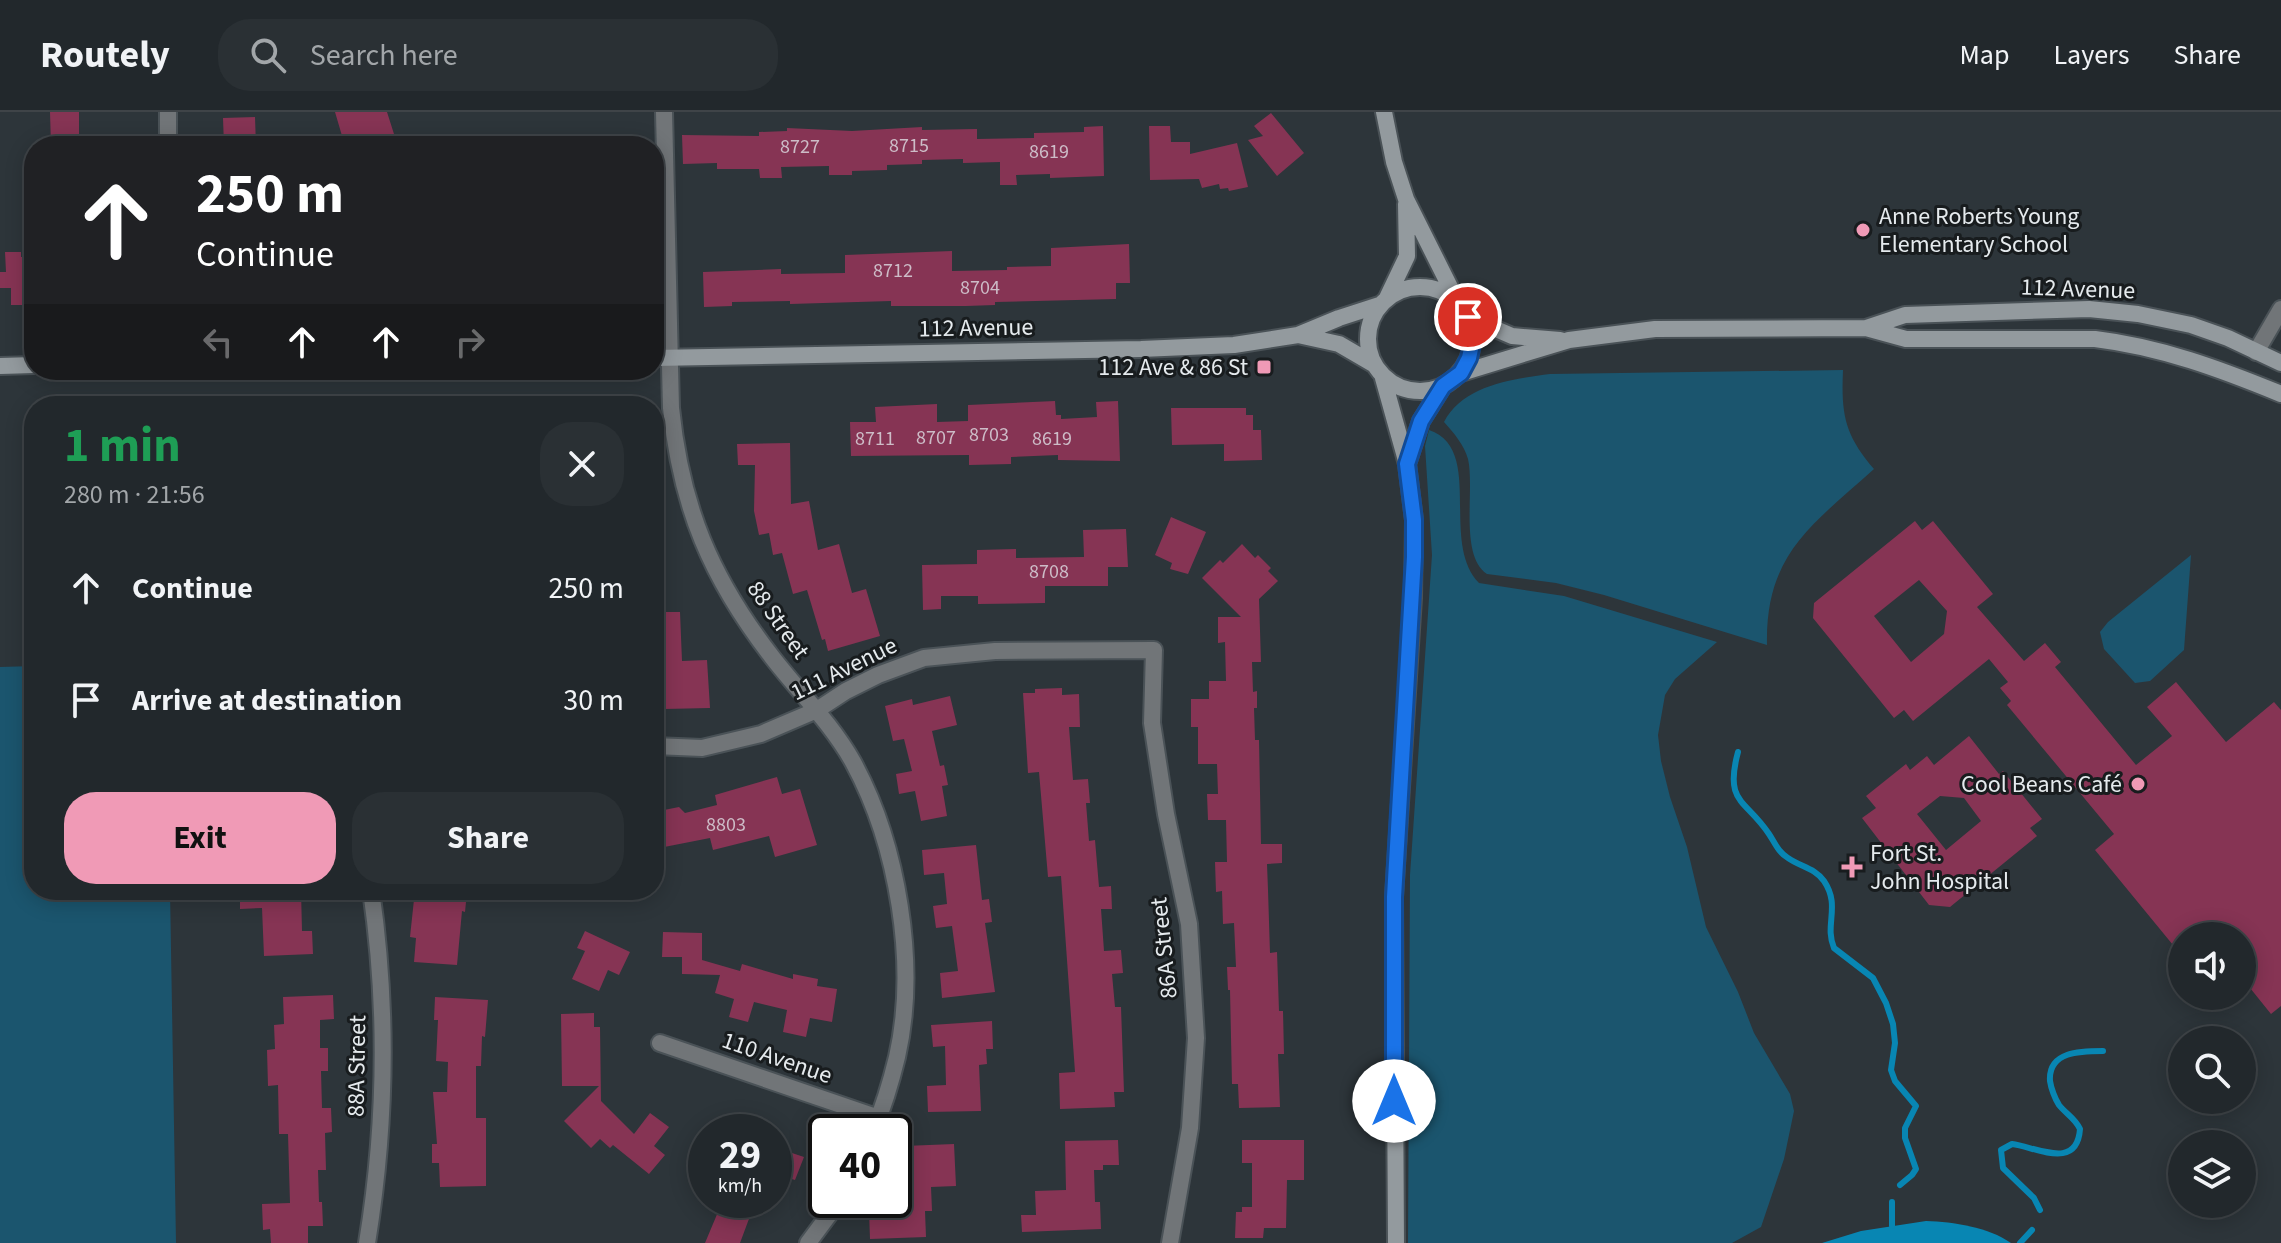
<!DOCTYPE html>
<meta charset="utf-8">
<style>
body{margin:0;font-family:"Source Sans 3",sans-serif;background:#2a3034;color:#f1f3f6;height:100vh;display:flex;flex-direction:column;font-size:30px;white-space:nowrap}
*{box-sizing:border-box;margin:0}
p{font-size:26px;color:#a2a6a9}
.icon{flex:none;width:44px;height:44px;fill:none;stroke:currentColor;stroke-width:2;stroke-linecap:round;stroke-linejoin:round}
.map{position:relative;flex:1;overflow:hidden}
.side{position:absolute;left:24px;top:284px;width:640px;height:504px;display:flex;flex-direction:column;background:#22282c;border-radius:32px;box-shadow:0 4px 20px #0003,0 0 0 2px #3f4448}
.side>*{flex:none}
.guide{position:absolute;left:24px;top:24px;width:640px;height:244px;border-radius:32px;box-shadow:0 4px 20px #0003,0 0 0 2px #3f4448;background:#202124;color:#fff;overflow:hidden}
.buttons{position:absolute;left:2168px;top:810px;display:grid;gap:16px}
.buttons a{display:grid;place-items:center;width:88px;height:88px;border-radius:50%;background:#22282c;box-shadow:0 4px 20px #0003,0 0 0 2px #3f4448;font-size:40px}
.speed{position:absolute;left:688px;top:1002px;display:flex;gap:16px;font-size:40px;font-weight:700;text-align:center}
.speed>*{display:grid;place-content:center;width:104px;height:104px;border-radius:50%;background:#22282c;box-shadow:0 4px 20px #0003,0 0 0 2px #3f4448;line-height:1}
.speed small{font-size:20px;font-weight:400}
.speed .limit{border:4px solid #111;border-radius:12px;background:#fff;color:#111}
.pin{position:absolute;display:grid;place-items:center;width:68px;height:68px;color:#fff;margin:-34px;border:4px solid #fff;border-radius:50%;box-shadow:0 2px 8px #0007}
.me{position:absolute;width:88px;margin:-44px;rotate:0deg;stroke-linejoin:round;filter:drop-shadow(0 0 6px #0008)}
.turn{display:flex;align-items:center;gap:28px;height:168px;padding:0 40px;font-size:36px}
.turn .icon{width:104px;height:104px;stroke-width:2.5}
.turn b{display:block;font-size:56px;line-height:68px}
.lanes{display:flex;align-items:center;height:76px;padding:0 40px;background:#0003;justify-content:center;gap:40px;direction:ltr}
.lanes .off{opacity:.35}
.round{display:grid;place-items:center;flex:none;width:84px;height:84px;border-radius:32px;background:#2a3034}
.headline{display:flex;align-items:center;justify-content:space-between;height:136px;padding:0 40px}
h1{font-size:48px;font-weight:700;line-height:60px;color:#1e9e55}
.cta{display:flex;gap:16px;margin-top:auto;padding:16px 40px}
.cta a{flex:1;height:92px;border-radius:32px;background:#f09ab6;color:#111;font-size:32px;font-weight:700;line-height:92px;text-align:center}
.cta a+a{background:#2a3034;color:#f1f3f6}
ul{padding:0;list-style:none}
li{display:flex;align-items:center;gap:24px;height:112px;padding:0 40px}
li div{flex:1}
li b{display:block;font-size:30px}
li em{font-style:normal}
header{display:flex;align-items:center;gap:48px;box-sizing:border-box;height:112px;padding:0 40px;background:#22282c;border-bottom:2px solid #3f4448}
header strong{font-size:38px}
nav{display:flex;gap:44px;margin-inline-start:auto;font-size:28px}
.search{width:560px;height:72px;background:#2a3034;display:flex;align-items:center;gap:20px;box-sizing:border-box;padding:0 28px;border-radius:32px;color:#a2a6a9;font-size:30px}
.map>svg:first-child{display:block}
.green{fill:#1b556e}
.water{fill:#0886b3}
.lines{fill:none;stroke-linecap:round;stroke-linejoin:round}
.stream{stroke:#0886b3;stroke-width:6}
.building{fill:#863454;fill-rule:evenodd}
.street-casing{stroke:#4a5257;stroke-width:20}
.secondary-casing{stroke:#4a5257;stroke-width:20}
.street{stroke:#717578;stroke-width:16}
.secondary{stroke:#939a9e;stroke-width:16}
.route-casing{stroke:#114b97;stroke-width:20}
.route{stroke:#1a73e8;stroke-width:14}
.poi-dot{fill:#f09ab6;stroke:#181c1e;stroke-width:3}
.labels{text-anchor:middle;dominant-baseline:central;stroke-width:6;stroke-linejoin:round;paint-order:stroke}
.number-label{font-size:20px;fill:#cdbcc7}
.poi-label{font-size:24px;fill:#e5eaed;stroke:#181c1e;text-anchor:start}
.street-label{font-size:24px;fill:#e5eaed;stroke:#181c1e}
</style>
<header>
<strong>Routely</strong>
<div class="search"><svg class="icon" aria-label="search" viewBox="0 0 24 24"><circle cx="10" cy="10" r="6"/><path d="M15 15l6 6"/></svg>Search here</div>
<nav><a>Map</a><a>Layers</a><a>Share</a></nav>
</header>
<div class="map">
<svg width="2281" height="1131" viewBox="0 0 2281 1131">
<rect width="100%" height="100%" fill="#2d353a"/>
<path class="green" d="M1843,258C1841,303 1845,323 1874,357C1812,413 1765,442 1767,533L1604,483L1556,471L1487,462C1459,443 1475,378 1468,347C1464,333 1454,321 1444,310C1463,273 1512,267 1550,262Z
M1429,318C1485,337 1439,430 1479,471L1564,484L1717,530L1675,567L1665,583L1658,623L1661,649L1670,685L1687,735L1706,815L1738,880L1754,921L1790,982L1794,999L1784,1047L1761,1115L1732,1131H1408L1410,763L1432,443L1425,334Z
M2191,443L2184,538L2150,569L2135,571L2104,537L2100,520L2108,510Z
M34,554V778H170L176,1131H0V555Z"/>
<path class="water" d="M1926,1109C1954,1110 1988,1115 2011,1131H1822L1861,1119Z"/>
<g class="lines">
<path class="stream" d="M1738,640C1724,692 1746,687 1769,722C1775,731 1778,740 1788,746C1801,755 1815,756 1824,769C1841,794 1824,813 1834,836L1873,866L1886,891L1893,912L1895,931L1891,958L1895,969L1916,994L1905,1016V1026L1916,1057L1912,1063L1900,1073
M2040,1098L2034,1086L2003,1056L2001,1038L2012,1032C2036,1035 2077,1059 2080,1017C2075,1006 2066,1002 2059,993C2055,987 2051,976 2050,969C2048,939 2081,939 2103,939
M1892,1114V1090
M2020,1131L2032,1118"/>
</g>
<path class="building" d="M50,0H79V34H51Z
M335,0H387L394,22L345,34Z
M1271,1L1304,41L1277,64L1248,28L1263,24L1254,14Z
M255,5L256,34H224L223,6Z
M1103,14L1104,64L1050,66V62L1016,63L1017,73H1000V50L963,51V47L922,48V52L887,53V58L852,59V63H829V54L781,55L782,66H760L759,57H717V51L683,52L682,23L759,24V20L787,19V16L852,19L922,15V18L977,17V27L1034,26V21L1084,20V15Z
M1149,14H1170L1171,30H1190V42L1237,31L1248,75L1229,79L1228,76L1220,77L1219,72L1202,76L1199,67L1150,68Z
M1129,132L1130,171H1116V187L995,190V193L966,194H891V189L790,192V189L732,190V194L704,195L703,160L781,157V162L845,161V143L952,139V159L1007,158V155L1051,154V136Z
M5,140H21V145L32,144L34,183H31L32,193H11V176H0V160H6Z
M1055,289L1056,303H1061V307L1097,305L1096,290L1118,289L1120,349L1058,348V343L1011,345V352L969,353V343L851,344L850,310H876L875,295L937,292V310L968,309V293Z
M1171,296H1246V303H1253V318H1261L1262,348L1224,349V332L1172,333Z
M790,331L791,392L809,389L818,438L839,432L852,481L866,477L880,524L828,539L825,527L822,528L807,478L793,482L782,441L773,443L769,421L759,423L754,399L755,353H738L737,332Z
M1171,405L1206,420L1188,462L1170,457L1172,451L1155,443Z
M1915,409L1922,418L1933,409L1993,482L1977,495L2024,549L2045,531L2061,550L2055,555L2136,653L2172,624L2147,595L2176,570L2226,630L2274,590L2281,598V894L2271,902L2242,866V824H2182V844L2095,738L2114,722L2007,593L2011,589L2000,576L2008,570L1989,547L1913,609L1904,598L1894,606L1813,506L1814,491ZM1919,468L1947,499L1944,522L1911,550L1874,504Z
M1126,417L1128,455H1108V474H1045V491L978,492V484H941V497L923,498L922,453L977,452V438L1016,437V446L1084,445L1083,418Z
M1242,432L1255,446L1258,443L1271,456L1268,459L1278,469L1259,487L1261,550H1252L1253,580L1257,579V596H1254L1255,628H1259L1261,732H1282V751L1267,752L1268,778L1270,841L1277,840L1279,899H1283L1284,942H1278L1280,995L1239,996L1238,972H1232L1230,878H1228L1227,855H1236L1234,811L1223,812L1222,779L1216,780L1215,750H1227L1226,708H1208L1207,682H1218L1217,652H1198V615H1191V587H1209V569H1226L1225,530L1218,531V505H1241L1202,466L1220,448L1223,451Z
M654,500H680L682,549L707,548L710,596L664,597L661,530H654Z
M1062,576V583L1079,582L1080,615H1069L1073,668L1088,667L1090,691H1086L1089,729L1095,728L1099,775L1111,774L1112,797H1101L1104,839L1121,838L1123,861L1112,862L1115,895H1121L1124,980H1114L1115,995L1060,997L1059,961L1075,960L1061,764L1048,765L1039,660L1028,661L1023,581H1035V577Z
M950,584L957,613L932,619L940,654L944,653L948,673L942,674L947,704L921,709L915,679L899,682L896,662L912,659L904,627L893,629L885,594L912,587L913,593Z
M1969,624L1999,662L2003,659L2042,707L2030,716L2037,724L1950,795L1929,793L1862,706L1876,696L1866,684L1906,652L1910,658L1927,644L1934,653ZM1940,684L1964,686L1981,709L1946,738L1917,702Z
M777,665L782,682L800,677L817,733L775,745L769,724L713,738L710,726L654,737V700L679,695L685,701L717,693L715,683Z
M976,733L982,788L989,787L992,810L985,811L995,880L942,886L940,861L958,859L952,814L936,816L933,794L947,792L944,761L924,763L922,738Z
M240,778H301L302,819H312L313,842L264,844L262,796L240,797Z
M415,778L467,780L465,800L462,799L457,853L414,850L416,826L410,825Z
M585,819L630,840L619,863L608,858L599,879L572,867L585,839L577,836Z
M663,820L702,821V848L740,859L742,852L793,867V862L818,867L817,874L837,877L832,910L810,906L806,925L783,920L787,898L754,890L748,910L729,905L734,887L715,881L720,863L682,862V845H662Z
M333,883L334,907L320,908V936H328V959H321L322,996H331L332,1020L325,1021L326,1058H318L319,1090H322L323,1114H308V1131H271L270,1117L263,1118L262,1092L290,1091L288,1022H279L278,973L268,974L267,938L275,937L274,913L284,912L283,885Z
M435,885L488,888L485,925L482,924L481,954H476V1006H486V1074L440,1075L439,1051H432V1032H437L433,980H447L448,950L436,949L438,908H434Z
M594,901V915H600L601,989L634,1022L650,1001L669,1015L654,1034L665,1043L649,1062L613,1033L610,1036L600,1027L591,1036L564,1009L599,974H562L561,902Z
M992,909L993,937H986L987,952L979,953L981,999L928,1000L927,974L946,973L945,934L933,935L931,913Z
M1118,1028L1119,1053H1103V1058H1094L1095,1090H1100L1101,1117L1022,1120L1021,1103H1036L1035,1079L1066,1078L1065,1029Z
M1242,1028H1304V1068H1287L1286,1116H1264L1263,1126H1235L1236,1100H1242V1095H1252V1051H1242Z
M954,1032L956,1074L931,1075L932,1099H925L926,1125L870,1127L869,1099H883V1096L892,1095L894,1083H906L904,1034Z
M774,1035L804,1045L795,1068L774,1061Z
M723,1088H756L740,1131H705Z"/>
<g class="lines">
<defs>
<path id="street" d="M168,0V34
M664,0L671,296C681,395 711,466 772,545C799,580 831,611 853,650C898,733 918,853 897,945C891,970 883,996 873,1020
M2256,240L2281,197
M654,634L702,636L761,622L817,598L846,579L878,563L924,546L995,539L1154,538L1152,611L1166,702L1189,812L1196,926L1190,1016L1170,1131
M660,931L879,1006
M367,1131C386,1015 388,895 371,778
M808,1131L840,1088"/>
<path id="secondary" d="M1384,0L1394,50L1406,87L1456,187
M1368 227a52 52 0 1 1 104 0a52 52 0 1 1-104 0Z
M1387,186L1407,144L1406,92
M1468,205L1512,224L1560,228
M1866,216L1905,203L2089,197L2138,202L2191,213L2228,226L2281,251
M1298,223L1339,232L1375,253
M654,246L1141,237L1234,233L1298,223L1339,206L1379,193
M0,254L34,253
M1461,261L1569,228L1655,217L1866,216L1906,227H2095C2161,235 2220,257 2281,282
M1383,266L1407,352L1414,408L1413,486L1394,785L1396,1131
M1407,352L1421,309L1443,274"/>
</defs>
<use href="#street" class="street-casing"/>
<use href="#secondary" class="secondary-casing"/>
<use href="#street" class="street"/>
<use href="#secondary" class="secondary"/>
</g>
<g class="lines">
<defs>
<path id="route" d="M1394,989V785L1414,445V408L1407,352L1421,309L1443,274L1461,261L1469,246L1472,232L1468,205"/>
</defs>
<use href="#route" class="route-casing"/>
<use href="#route" class="route"/>
</g>
<g class="poi-dot">
<circle cx="1863" cy="118" r="8"/>
<rect x="1256" y="247" width="16" height="16" rx="4"/>
<circle cx="2138" cy="672" r="8"/>
<path d="M1848 743h8v8h8v8h-8v8h-8v-8h-8v-8h8z"/>
</g>
<g class="labels">
<g class="number-label">
<text x="909" y="34">8715</text>
<text x="800" y="35">8727</text>
<text x="1049" y="40">8619</text>
<text x="893" y="159">8712</text>
<text x="980" y="176">8704</text>
<text x="989" y="323">8703</text>
<text x="936" y="326">8707</text>
<text x="875" y="327">8711</text>
<text x="1052" y="327">8619</text>
<text x="1049" y="460">8708</text>
<text x="726" y="713">8803</text>
</g>
<g class="poi-label">
<text x="1879" y="104">Anne Roberts Young<tspan x="1879" dy="28">Elementary School</tspan></text>
<text x="1248" y="255" text-anchor="end">112 Ave &amp; 86 St</text>
<text x="2122" y="672" text-anchor="end">Cool Beans Café</text>
<text x="1870" y="741">Fort St.<tspan x="1870" dy="28">John Hospital</tspan></text>
</g>
<g class="street-label">
<text transform="translate(2078 177) rotate(2)">112 Avenue</text>
<text transform="translate(976 216) rotate(-1)">112 Avenue</text>
<text transform="translate(778 508) rotate(55)">88 Street</text>
<text transform="translate(844 557) rotate(-26)">111 Avenue</text>
<text transform="translate(1164 836) rotate(-96)">86A Street</text>
<text transform="translate(777 946) rotate(19)">110 Avenue</text>
<text transform="translate(357 954) rotate(-89)">88A Street</text>
</g>
</g>
</svg>
<div class="buttons">
<a><svg class="icon" aria-label="sound" viewBox="0 0 24 24"><path d="M4 9h4l5-4v14l-5-4H4zM17 9q2 3 0 6"/></svg></a>
<a><svg class="icon" aria-label="search" viewBox="0 0 24 24"><circle cx="10" cy="10" r="6"/><path d="M15 15l6 6"/></svg></a>
<a><svg class="icon" aria-label="layers" viewBox="0 0 24 24"><path d="M12 4l9 5-9 5-9-5zM3 14l9 5 9-5"/></svg></a>
</div>
<div class="speed"><div>29<small>km/h</small></div><div class="limit">40</div></div>
<div class="pin" style="left:1468px;top:205px;background:#d93025"><svg class="icon" aria-label="arrive" viewBox="0 0 24 24"><path d="M6 21V4h12l-3 4 3 4H6"/></svg></div>
<svg class="me" style="left:1394px;top:989px" viewBox="-20 -20 40 40"><circle r="19" fill="#fff"/><path d="M0-13L10 11 0 6-10 11z" fill="#1a73e8"/></svg>
<div class="guide">
<div class="turn"><svg class="icon" aria-label="ahead" viewBox="0 0 24 24"><path d="M12 20V5M6 11l6-6 6 6"/></svg><div><b>250 m</b>Continue</div></div>
<div class="lanes"><svg class="icon off" aria-label="left" viewBox="0 0 24 24"><path d="M17 20v-9H6M10 6l-5 5 5 5"/></svg><svg class="icon" aria-label="ahead" viewBox="0 0 24 24"><path d="M12 20V5M6 11l6-6 6 6"/></svg><svg class="icon" aria-label="ahead" viewBox="0 0 24 24"><path d="M12 20V5M6 11l6-6 6 6"/></svg><svg class="icon off" aria-label="right" viewBox="0 0 24 24"><path d="M7 20v-9h11M14 6l5 5-5 5"/></svg></div>
</div>
<section class="side">
<div class="headline"><div><h1>1 min</h1><p>280 m · 21:56</p></div><a class="round"><svg class="icon" aria-label="close" viewBox="0 0 24 24"><path d="M6 6l12 12M18 6L6 18"/></svg></a></div>
<ul>
<li><svg class="icon" aria-label="ahead" viewBox="0 0 24 24"><path d="M12 20V5M6 11l6-6 6 6"/></svg><div><b>Continue</b></div><em>250 m</em></li>
<li><svg class="icon" aria-label="arrive" viewBox="0 0 24 24"><path d="M6 21V4h12l-3 4 3 4H6"/></svg><div><b>Arrive at destination</b></div><em>30 m</em></li>
</ul>
<div class="cta"><a>Exit</a><a>Share</a></div>
</section>
</div>
